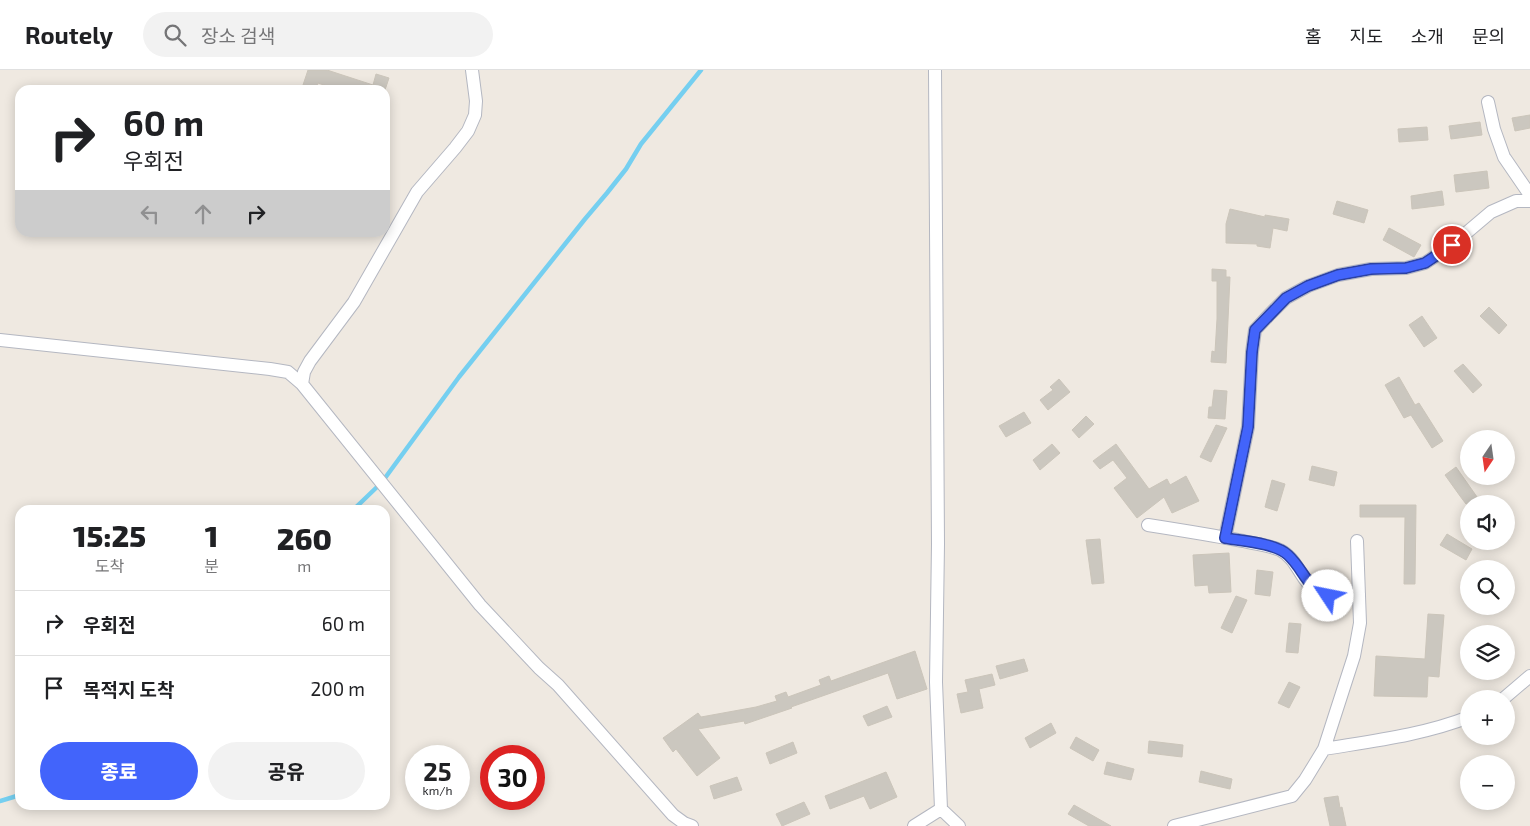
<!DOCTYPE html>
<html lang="ko">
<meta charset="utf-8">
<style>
body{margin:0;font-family:"Exo 2","Noto Sans KR",sans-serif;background:#f2f2f2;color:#202124;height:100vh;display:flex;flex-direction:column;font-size:19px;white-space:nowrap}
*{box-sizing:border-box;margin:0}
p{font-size:16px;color:#757577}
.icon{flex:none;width:28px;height:28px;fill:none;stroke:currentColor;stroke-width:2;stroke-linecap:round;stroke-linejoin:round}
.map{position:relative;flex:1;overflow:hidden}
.details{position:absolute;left:15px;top:435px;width:375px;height:305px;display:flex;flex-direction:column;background:#fff;border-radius:15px;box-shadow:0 2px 12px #0003}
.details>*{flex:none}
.hud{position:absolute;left:15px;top:15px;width:375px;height:152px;border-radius:15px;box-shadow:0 2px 12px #0003;background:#fff;color:#202124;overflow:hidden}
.needle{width:32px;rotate:193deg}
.buttons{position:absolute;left:1460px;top:360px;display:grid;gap:10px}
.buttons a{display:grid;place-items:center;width:55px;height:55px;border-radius:50%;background:#fff;box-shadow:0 2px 12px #0003;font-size:25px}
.speed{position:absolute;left:405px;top:675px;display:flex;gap:10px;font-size:25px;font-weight:700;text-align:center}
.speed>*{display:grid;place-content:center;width:65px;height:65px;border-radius:50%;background:#fff;box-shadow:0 2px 12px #0003;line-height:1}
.speed small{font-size:12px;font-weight:400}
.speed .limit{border:8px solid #d22;background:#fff;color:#111}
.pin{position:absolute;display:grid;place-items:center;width:42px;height:42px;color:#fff;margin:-21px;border:2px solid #fff;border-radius:50%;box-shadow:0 1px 5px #0007}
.me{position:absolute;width:55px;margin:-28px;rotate:304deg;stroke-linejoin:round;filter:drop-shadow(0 0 4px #0008)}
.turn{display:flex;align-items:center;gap:18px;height:105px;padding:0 25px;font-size:22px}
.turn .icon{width:65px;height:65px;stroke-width:2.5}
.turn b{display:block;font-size:35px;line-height:42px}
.lanes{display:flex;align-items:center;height:48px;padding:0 25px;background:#0003;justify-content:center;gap:25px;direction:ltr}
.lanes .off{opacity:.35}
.eta{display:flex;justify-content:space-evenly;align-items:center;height:85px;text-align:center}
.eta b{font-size:30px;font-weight:800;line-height:35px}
.cta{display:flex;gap:10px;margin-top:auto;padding:10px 25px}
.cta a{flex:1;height:58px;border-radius:30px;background:#4264fb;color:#fff;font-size:20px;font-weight:800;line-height:58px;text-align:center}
.cta a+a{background:#f2f2f2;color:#202124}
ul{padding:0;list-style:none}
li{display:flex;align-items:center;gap:15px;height:65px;padding:0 25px;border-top:1px solid #e0e0e0}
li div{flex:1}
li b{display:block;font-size:19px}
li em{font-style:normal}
header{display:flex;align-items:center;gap:30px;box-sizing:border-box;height:70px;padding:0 25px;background:#fff;border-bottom:1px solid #e0e0e0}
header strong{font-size:24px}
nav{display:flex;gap:28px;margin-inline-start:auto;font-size:18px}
.search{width:350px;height:45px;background:#f2f2f2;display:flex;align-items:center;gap:12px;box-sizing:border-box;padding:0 18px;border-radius:28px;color:#757577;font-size:19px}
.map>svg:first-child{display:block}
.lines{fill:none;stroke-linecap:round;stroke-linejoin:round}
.stream{stroke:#75cff0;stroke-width:4.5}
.building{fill:#cbc7bf;stroke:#cbc5ba}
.street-casing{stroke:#b4b7c1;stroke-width:14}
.street{stroke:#fff;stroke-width:12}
.route-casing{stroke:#2b41a3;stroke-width:12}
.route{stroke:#4264fb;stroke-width:9}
</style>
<header>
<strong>Routely</strong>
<div class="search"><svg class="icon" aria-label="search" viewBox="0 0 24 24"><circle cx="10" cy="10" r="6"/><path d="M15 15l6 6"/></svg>장소 검색</div>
<nav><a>홈</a><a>지도</a><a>소개</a><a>문의</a></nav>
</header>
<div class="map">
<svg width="1530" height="756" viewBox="0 0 1530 756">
<rect width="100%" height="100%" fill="#efe9e1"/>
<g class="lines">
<path class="stream" d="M385,408L459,307L585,149L607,123L626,99L641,74L701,0
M353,440L377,417
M0,731L20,725"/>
</g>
<path class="building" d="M308,0H327L373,15L376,4L389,8L385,20H338L318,13L315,20H309L302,18Z
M1530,45V58L1515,61L1512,48Z
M1480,52L1482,65L1451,69L1449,56Z
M1427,57L1428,70L1399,72L1398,59Z
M1487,101L1489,118L1456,122L1454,105Z
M1442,121L1444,135L1412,139L1411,126Z
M1337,131L1368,140L1364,153L1333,144Z
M1230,139L1265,147V145L1289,149L1287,161L1273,158L1270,178L1257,176V174L1226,173V154Z
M1389,158L1421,175L1414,187L1383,170Z
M1212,199L1226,200V207H1230L1226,293L1211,292L1212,281L1215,282L1217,249V211H1212Z
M1489,237L1507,255L1499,264L1480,246Z
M1422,246L1437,268L1424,277L1409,255Z
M1463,294L1482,315L1473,323L1454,301Z
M1399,307L1415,335L1419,333L1443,371L1432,378L1411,345L1404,348L1385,315Z
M1059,309L1070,322L1048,340L1040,330L1053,320L1050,317Z
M1214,320L1227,321L1225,349L1208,348L1209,337H1212Z
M1024,342L1031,353L1006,367L999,356Z
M1086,346L1094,354L1079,368L1072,360Z
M1216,355L1227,358L1211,392L1200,387Z
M1052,374L1060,383L1040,400L1033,390Z
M1116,374L1149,419L1167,409L1170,415L1186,406L1199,431L1172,443L1164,427L1137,448L1114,418L1127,408L1113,390L1100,399L1093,391Z
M1312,396L1337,402L1334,416L1309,410Z
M1456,397L1482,434H1466L1460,426L1445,405Z
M1272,410L1285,414L1277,441L1265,437Z
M1360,435H1416L1415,514H1404L1405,447H1360Z
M1447,464L1472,479L1466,490L1440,475Z
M1100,469L1104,513L1092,514L1086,470Z
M1229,483L1231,522L1209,523L1208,515L1195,516L1193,485Z
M1257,500L1273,502L1270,526L1255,524Z
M1236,526L1247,530L1232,563L1221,558Z
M1428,544L1444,545L1439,607L1428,606L1427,627L1374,626L1376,586L1425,589Z
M1289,553L1301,554L1298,583L1286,582Z
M915,581L927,619L897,629L888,603L791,637L792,638L745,654L744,651L698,659L720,688L697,706L676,679L673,682L663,668L698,643L701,647L756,637L777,631L775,626L786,622L788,627L821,615L819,610L829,606L831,611Z
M1024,589L1028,601L1000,609L996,596Z
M992,604L995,615L979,619L983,638L961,643L957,624L968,622L965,610Z
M1289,612L1300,617L1289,638L1278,633Z
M887,636L892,647L868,656L863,646Z
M1051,653L1056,663L1030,678L1025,668Z
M1076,667L1099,680L1093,691L1070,678Z
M1149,671L1183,675L1182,687L1148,683Z
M793,672L797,683L770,694L766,683Z
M1107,692L1134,699L1131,710L1104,704Z
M1201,701L1232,709L1230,719L1199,712Z
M886,702L897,727L870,739L864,726L830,739L825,726Z
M737,707L742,720L714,729L710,716Z
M1338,726L1340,738L1342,737L1346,756H1330L1324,728Z
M804,732L810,744L782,756L776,744Z
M1074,735L1111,756H1089L1068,744Z"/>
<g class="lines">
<defs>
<path id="street" d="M935,0L938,474L936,612L941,739L959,756
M1488,32L1494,59L1504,87L1530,125
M0,270L270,299L288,302L302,314L480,535L539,598L558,615L673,745L684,753L692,756
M302,314L304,302L310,291L354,232L417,122L455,78L468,61L475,45L476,31L472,0
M1148,455C1180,460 1211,465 1243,471C1255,474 1269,475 1280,480C1294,487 1298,501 1307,512C1320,528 1340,531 1359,524
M1225,468L1248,357L1252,282L1255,260L1270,244L1286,228L1308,216L1338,205L1371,199L1406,198L1425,193L1452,175L1491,142L1516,131H1530
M1503,629L1530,606
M1324,679C1372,671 1423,665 1469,647
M914,756L941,739
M1174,756L1292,726L1305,710L1324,679L1354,586L1360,553L1357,471"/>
</defs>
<use href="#street" class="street-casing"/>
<use href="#street" class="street"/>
</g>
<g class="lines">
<defs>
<path id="route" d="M1328,526C1304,515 1305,501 1288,485C1275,473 1242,471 1225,468L1248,357L1252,282L1255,260L1286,228L1308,216L1338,205L1371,199L1406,198L1425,193L1452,175"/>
</defs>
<use href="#route" class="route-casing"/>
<use href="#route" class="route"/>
</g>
</svg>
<div class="buttons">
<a><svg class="needle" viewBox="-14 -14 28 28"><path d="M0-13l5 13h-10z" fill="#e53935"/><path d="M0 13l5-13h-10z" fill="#757577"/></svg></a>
<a><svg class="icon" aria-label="sound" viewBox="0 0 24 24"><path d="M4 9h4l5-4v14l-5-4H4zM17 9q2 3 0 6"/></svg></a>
<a><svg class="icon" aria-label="search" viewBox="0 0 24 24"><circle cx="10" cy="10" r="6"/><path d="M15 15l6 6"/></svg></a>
<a><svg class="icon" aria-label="layers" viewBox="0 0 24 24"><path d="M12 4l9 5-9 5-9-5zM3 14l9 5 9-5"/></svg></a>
<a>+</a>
<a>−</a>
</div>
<div class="speed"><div>25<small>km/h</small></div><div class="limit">30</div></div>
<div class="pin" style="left:1452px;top:175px;background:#d93025"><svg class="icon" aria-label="arrive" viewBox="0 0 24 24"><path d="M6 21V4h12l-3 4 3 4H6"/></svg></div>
<svg class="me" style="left:1328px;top:526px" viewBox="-20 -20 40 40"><circle r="19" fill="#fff"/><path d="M0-13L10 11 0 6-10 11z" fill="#4264fb"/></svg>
<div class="hud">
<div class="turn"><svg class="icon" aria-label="right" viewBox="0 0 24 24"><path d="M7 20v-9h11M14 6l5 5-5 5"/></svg><div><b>60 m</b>우회전</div></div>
<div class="lanes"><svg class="icon off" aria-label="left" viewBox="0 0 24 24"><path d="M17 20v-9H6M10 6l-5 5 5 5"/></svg><svg class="icon off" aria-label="ahead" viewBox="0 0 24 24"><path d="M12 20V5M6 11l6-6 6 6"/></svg><svg class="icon" aria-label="right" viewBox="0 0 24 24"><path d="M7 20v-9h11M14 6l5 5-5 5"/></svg></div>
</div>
<section class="details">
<div class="eta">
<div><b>15:25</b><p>도착</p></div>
<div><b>1</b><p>분</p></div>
<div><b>260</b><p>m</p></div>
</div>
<ul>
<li><svg class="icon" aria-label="right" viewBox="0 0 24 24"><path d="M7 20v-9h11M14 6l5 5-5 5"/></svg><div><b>우회전</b></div><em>60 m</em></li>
<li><svg class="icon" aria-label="arrive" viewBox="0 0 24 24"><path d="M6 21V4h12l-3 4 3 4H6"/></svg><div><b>목적지 도착</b></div><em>200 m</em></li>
</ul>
<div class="cta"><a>종료</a><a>공유</a></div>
</section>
</div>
